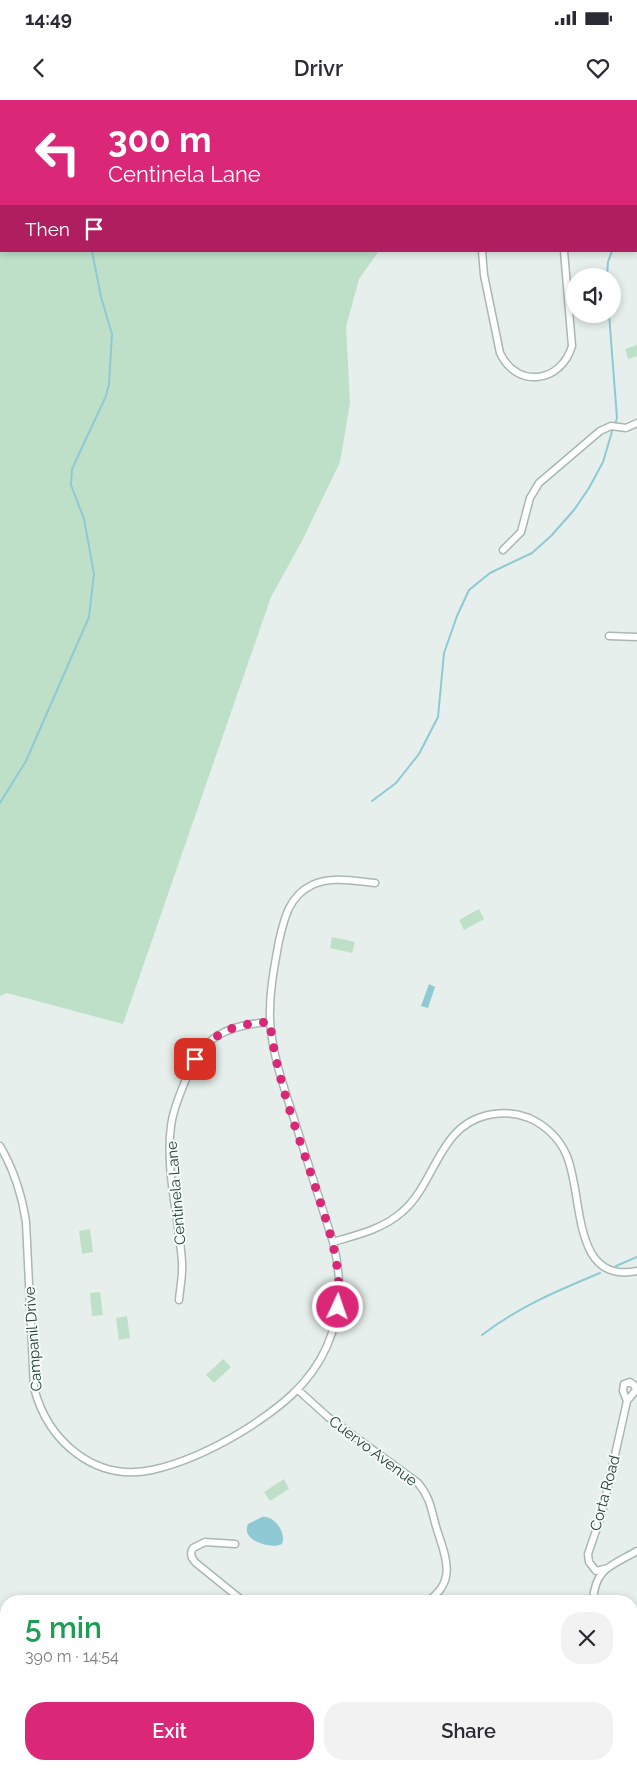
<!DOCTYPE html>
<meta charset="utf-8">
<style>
body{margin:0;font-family:Raleway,sans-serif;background:#f2f2f3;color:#2b2b33;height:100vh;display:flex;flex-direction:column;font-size:19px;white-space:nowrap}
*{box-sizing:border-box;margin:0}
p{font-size:16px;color:#7c7c81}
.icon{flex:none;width:28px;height:28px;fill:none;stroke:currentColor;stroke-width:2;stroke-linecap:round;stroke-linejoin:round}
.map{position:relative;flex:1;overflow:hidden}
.drawer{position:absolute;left:0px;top:1495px;width:638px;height:175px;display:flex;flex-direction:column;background:#fff;border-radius:20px 20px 0 0;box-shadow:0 2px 8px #0003}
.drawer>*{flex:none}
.hud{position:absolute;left:0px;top:0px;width:638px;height:152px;box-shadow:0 2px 8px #0003;background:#db2777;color:#fff;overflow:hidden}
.tools{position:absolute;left:566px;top:168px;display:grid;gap:10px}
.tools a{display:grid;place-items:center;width:55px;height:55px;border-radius:50%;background:#fff;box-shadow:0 2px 8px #0003;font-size:25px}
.pin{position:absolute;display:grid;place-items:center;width:42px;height:42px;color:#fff;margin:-21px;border-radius:10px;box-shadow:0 2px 8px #0006}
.me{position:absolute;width:55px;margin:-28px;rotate:3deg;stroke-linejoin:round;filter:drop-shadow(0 0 4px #0008)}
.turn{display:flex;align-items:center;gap:18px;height:105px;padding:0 25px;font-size:22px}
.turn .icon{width:65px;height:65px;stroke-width:2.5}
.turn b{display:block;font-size:35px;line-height:42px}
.then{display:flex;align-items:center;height:48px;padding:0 25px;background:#0003;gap:10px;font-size:19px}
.round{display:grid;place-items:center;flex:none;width:52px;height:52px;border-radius:20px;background:#f2f2f3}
.headline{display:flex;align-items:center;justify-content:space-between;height:85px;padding:0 25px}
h1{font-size:30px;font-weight:600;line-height:38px;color:#1e9e55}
.cta{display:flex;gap:10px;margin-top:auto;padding:10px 25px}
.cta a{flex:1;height:58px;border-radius:20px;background:#db2777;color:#fff;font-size:20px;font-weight:600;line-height:58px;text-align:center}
.cta a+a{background:#f2f2f3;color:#2b2b33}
.status{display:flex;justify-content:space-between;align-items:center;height:35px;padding:0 25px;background:#fff;direction:ltr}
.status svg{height:14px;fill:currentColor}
header{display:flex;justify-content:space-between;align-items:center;height:65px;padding:0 25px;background:#fff;font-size:22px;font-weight:600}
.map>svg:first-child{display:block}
.green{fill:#bfe0c8}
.water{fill:#8ec9d4}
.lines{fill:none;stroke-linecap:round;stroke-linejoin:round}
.stream{stroke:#8ec9d4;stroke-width:2}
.minor-casing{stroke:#a8b8b2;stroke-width:9}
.minor{stroke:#fff;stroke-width:6}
.route{stroke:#db2777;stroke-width:9;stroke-dasharray:0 16.2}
.labels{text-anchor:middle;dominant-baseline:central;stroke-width:4;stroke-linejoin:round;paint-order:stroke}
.street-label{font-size:15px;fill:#24423a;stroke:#f7fbf9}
</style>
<div class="status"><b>14:49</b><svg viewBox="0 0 49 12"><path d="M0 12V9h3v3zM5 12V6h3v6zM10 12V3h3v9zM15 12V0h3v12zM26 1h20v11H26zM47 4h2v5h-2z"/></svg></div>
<header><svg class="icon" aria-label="back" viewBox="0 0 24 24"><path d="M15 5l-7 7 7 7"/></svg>Drivr<svg class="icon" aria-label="heart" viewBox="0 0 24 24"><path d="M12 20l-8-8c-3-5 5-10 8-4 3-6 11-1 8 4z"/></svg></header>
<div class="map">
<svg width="637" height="1670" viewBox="0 0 637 1670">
<rect width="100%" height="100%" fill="#e6efeb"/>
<path class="green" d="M0,0H377V1H1V151H379L359,179L346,227L350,303L340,362L302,441L271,497L123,924L7,893L0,896Z
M637,245V256L628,259L625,249Z
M479,809L484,819L464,830L459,820Z
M332,837L355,842L352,853L330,848Z
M90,1129L93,1152L82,1154L79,1131Z
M100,1192L103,1215L92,1216L90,1193Z
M127,1216L130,1238L119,1240L116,1218Z
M223,1259L231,1267L214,1283L206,1275Z
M284,1379L289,1389L270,1401L264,1392Z"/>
<path class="water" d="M429,884L435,887L428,908L421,906Z
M262,1417C274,1415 287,1433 282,1444C271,1450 240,1440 248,1424Z"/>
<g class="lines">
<path class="stream" d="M73,1V0
M636,100L637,98
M607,176L608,162L612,151
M609,214L617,318L615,324
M372,701L396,683L419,654L438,617L444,553L457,516L469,490L490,473L532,453L551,436L574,410L589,388L603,362L613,328
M0,703L26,661L89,517L94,474L84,419L71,385L72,369L106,296L109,284L112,234L101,197L92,151
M616,1166L637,1157
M482,1235C518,1207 559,1190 600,1173"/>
<defs>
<path id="minor" d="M531,1L545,0
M482,151L484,175L500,253C517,289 561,283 572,246L564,151
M503,450L521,432L530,398L539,383L600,331L611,326L626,328L637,323
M609,536L637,537
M0,1046C14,1070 22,1095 26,1122L34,1288C48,1341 94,1382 152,1370C184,1363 215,1348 243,1331C278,1309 310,1285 327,1246C342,1211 342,1178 333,1142C320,1101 307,1060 294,1019C284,987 272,955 270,920C269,893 274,868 279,841C284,819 289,796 312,785C331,776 355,781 375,783
M333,1142C357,1135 383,1129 402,1112C436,1083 438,1026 488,1015C501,1012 516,1013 529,1018C545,1025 559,1038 566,1054C584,1092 570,1185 637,1171
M179,1200C180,1188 183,1174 182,1162C179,1117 165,1071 171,1026C173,1009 180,994 186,979C203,936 226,925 270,922
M298,1290L328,1317L418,1383C429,1396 431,1407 435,1423C443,1452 460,1479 428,1501
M235,1444L205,1442L193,1448C189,1454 192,1459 196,1463L243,1501
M608,1468L596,1471L589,1462L588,1454L602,1413L627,1301L636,1290L634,1285L630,1282L624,1284L623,1291L627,1301
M593,1501C595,1468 611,1466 637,1451
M631,1584L637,1594
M6,1641V1654
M8,1664L10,1670
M66,1664L68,1670
M429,1664L438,1670
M525,1664L530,1670
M195,1670L196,1664"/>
</defs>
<use href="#minor" class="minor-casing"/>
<use href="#minor" class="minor"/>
</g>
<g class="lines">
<path class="route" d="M195,959C216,930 235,924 270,922C276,980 300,1039 318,1095C330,1132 342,1167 338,1207"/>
</g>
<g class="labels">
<g class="street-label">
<text transform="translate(176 1093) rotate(-95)">Centinela Lane</text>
<text transform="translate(33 1239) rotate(-94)">Campanil Drive</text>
<text transform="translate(373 1351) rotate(37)">Cuervo Avenue</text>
<text transform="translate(605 1393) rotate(-75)">Corta Road</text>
</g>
</g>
</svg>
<div class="tools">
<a><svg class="icon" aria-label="sound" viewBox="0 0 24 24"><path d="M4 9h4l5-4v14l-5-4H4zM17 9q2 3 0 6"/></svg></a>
</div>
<div class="pin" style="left:195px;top:959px;background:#d93025"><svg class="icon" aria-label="arrive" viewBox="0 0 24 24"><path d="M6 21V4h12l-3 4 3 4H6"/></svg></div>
<svg class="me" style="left:338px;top:1207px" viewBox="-20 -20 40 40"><circle r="17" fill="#db2777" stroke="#fff" stroke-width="3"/><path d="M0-11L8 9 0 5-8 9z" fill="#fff"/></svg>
<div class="hud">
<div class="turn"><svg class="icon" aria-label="left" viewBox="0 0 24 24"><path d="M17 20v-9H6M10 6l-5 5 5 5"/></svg><div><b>300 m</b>Centinela Lane</div></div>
<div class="then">Then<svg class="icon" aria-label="arrive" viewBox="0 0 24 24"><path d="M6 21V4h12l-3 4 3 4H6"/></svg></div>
</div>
<section class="drawer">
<div class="headline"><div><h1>5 min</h1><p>390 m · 14:54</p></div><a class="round"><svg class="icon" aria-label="close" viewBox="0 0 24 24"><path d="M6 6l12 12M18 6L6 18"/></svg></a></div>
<div class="cta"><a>Exit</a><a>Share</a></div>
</section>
</div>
